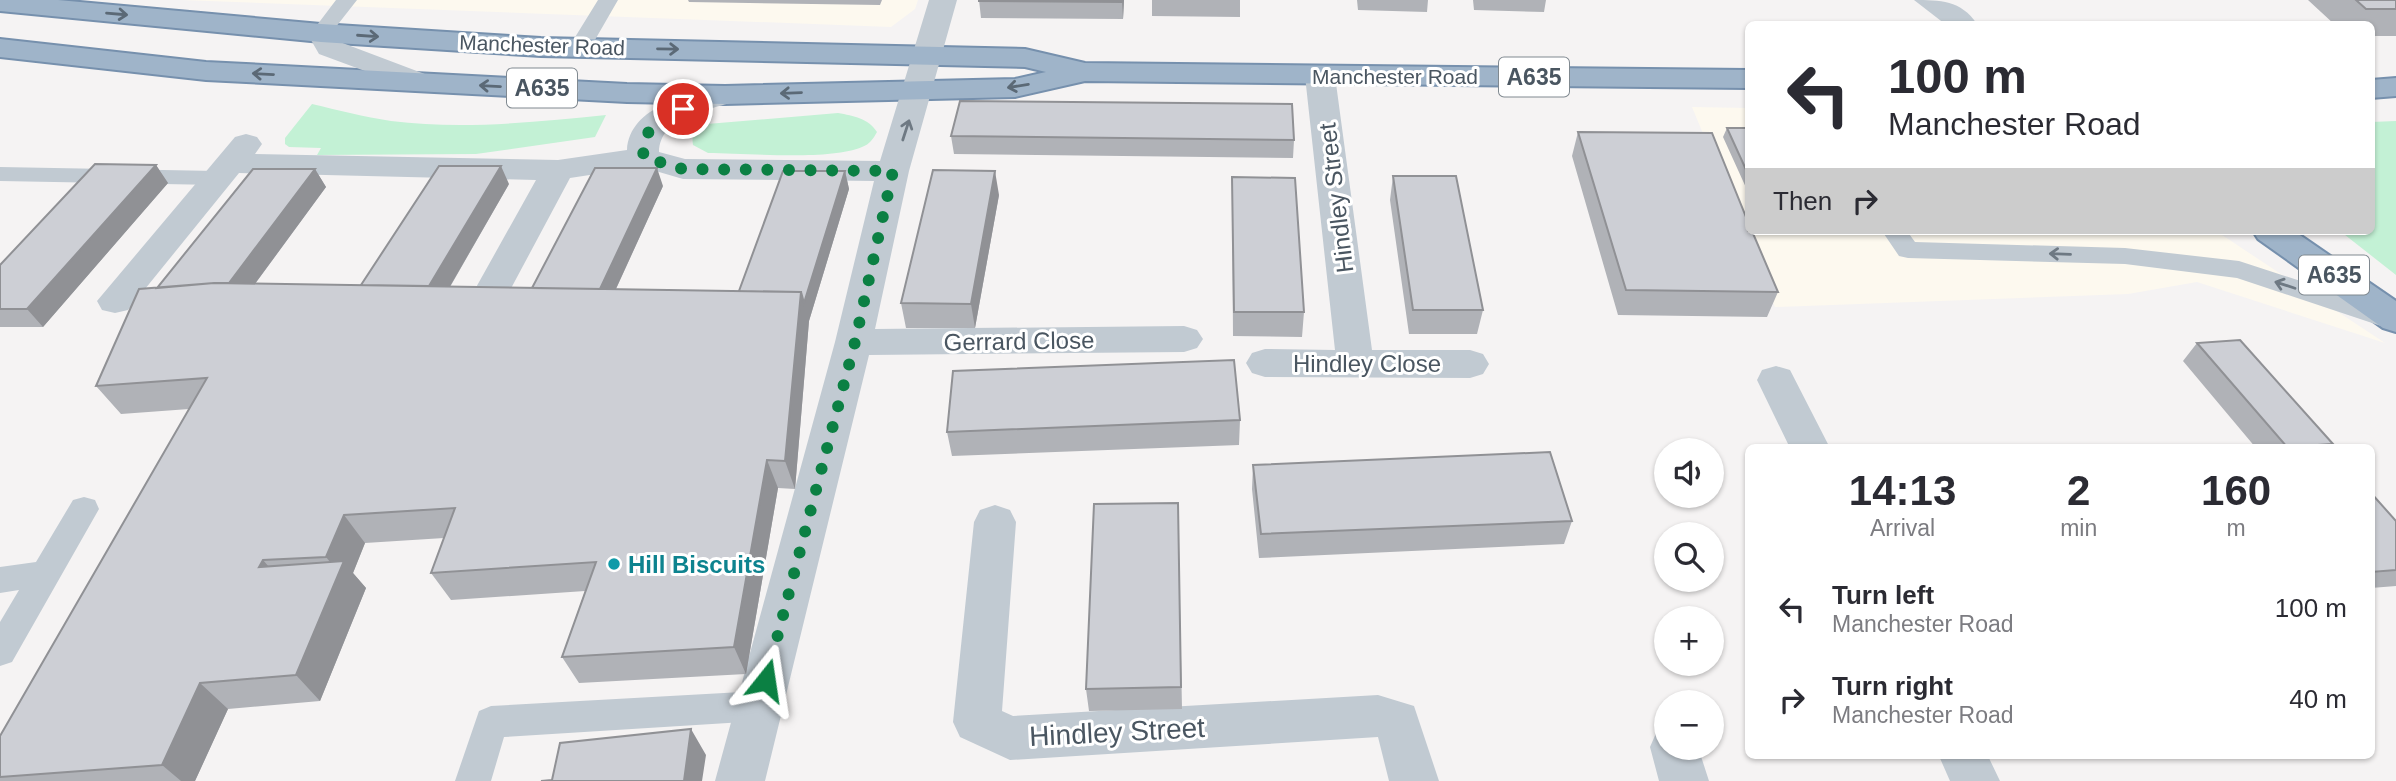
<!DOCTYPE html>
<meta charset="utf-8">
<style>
body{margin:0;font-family:Helvetica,sans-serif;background:#f7f7f7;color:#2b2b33;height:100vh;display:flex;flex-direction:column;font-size:26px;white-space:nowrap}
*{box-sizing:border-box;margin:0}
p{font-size:23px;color:#7c7c81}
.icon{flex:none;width:38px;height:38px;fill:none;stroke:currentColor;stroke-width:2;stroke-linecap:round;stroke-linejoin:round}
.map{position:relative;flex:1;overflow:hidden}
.details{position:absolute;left:1745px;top:444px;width:630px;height:315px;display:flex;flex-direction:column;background:#fff;border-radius:10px;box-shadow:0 2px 5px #0004}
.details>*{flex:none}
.hud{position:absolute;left:1745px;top:21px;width:630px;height:214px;border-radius:10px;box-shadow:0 2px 5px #0004;background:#fff;color:#2b2b33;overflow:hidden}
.tools{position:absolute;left:1654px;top:438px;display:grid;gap:14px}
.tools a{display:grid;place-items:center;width:70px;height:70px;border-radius:50%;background:#fff;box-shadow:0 2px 5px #0004;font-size:35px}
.pin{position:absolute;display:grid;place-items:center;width:60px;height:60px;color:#fff;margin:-30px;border:4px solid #fff;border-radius:50%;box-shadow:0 2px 7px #0007}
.me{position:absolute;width:77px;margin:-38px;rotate:15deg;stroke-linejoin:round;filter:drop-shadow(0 0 5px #0008)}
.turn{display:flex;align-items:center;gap:24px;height:147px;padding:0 28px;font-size:32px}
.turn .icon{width:91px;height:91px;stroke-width:2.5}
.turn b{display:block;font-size:49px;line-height:60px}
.then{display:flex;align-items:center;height:66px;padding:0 28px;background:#0003;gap:14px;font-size:26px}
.eta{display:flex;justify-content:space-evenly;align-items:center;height:119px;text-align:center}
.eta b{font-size:42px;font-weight:600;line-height:49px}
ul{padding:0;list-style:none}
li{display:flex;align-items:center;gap:21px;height:91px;padding:0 28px}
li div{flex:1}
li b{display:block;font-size:26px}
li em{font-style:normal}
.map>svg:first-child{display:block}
.commercial{fill:#fdf9ef}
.green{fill:#c3f1d5}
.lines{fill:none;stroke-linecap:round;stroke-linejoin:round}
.trunk-casing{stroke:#7690ad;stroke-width:4}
.service{fill:#c1cad2;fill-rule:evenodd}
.minor{fill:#c1cad2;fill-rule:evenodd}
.trunk{fill:#9fb4c9;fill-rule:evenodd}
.wall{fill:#b0b2b7}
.shaded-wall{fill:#909195}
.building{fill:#cdcfd5;stroke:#909195;stroke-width:2}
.oneway{stroke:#5b6976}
.oneway2{stroke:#6e7983}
.route{stroke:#0b8043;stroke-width:12;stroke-dasharray:0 21.6}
.culture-dot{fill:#0f9aa8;stroke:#fff;stroke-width:2.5}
.labels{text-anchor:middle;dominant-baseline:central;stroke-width:6;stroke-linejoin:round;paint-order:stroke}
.far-street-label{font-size:21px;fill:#4a5661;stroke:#fff}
.shield{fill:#fff;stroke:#808990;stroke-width:2}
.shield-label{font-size:23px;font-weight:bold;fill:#4a5661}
.street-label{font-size:24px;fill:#4a5661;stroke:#fff}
.culture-label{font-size:24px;font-weight:bold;fill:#0d838f;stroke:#fff;text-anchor:start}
.near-street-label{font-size:28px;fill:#4a5661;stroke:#fff}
</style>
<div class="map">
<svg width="2396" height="781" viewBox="0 0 2396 781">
<rect width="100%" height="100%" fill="#f5f3f3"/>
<path class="commercial" d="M181,0H918L915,9L891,27Z
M1692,107L1748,108V231H2216L2385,343L2197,282L2128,294L1775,307Z"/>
<path class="green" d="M312,104C338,110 364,117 391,121C462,130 536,122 606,115L595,137L476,154L317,155L321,148L289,147L285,144V138Z
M838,113C854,116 868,118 877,132C873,139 870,144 862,147C829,161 747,153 708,153L693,145C691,132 695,128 707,124Z
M2396,121V275L2340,231H2371V122Z"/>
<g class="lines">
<defs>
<path id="trunk" d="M0,0H58L321,24L541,38L1025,49L1085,63L1748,70V88L1085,81L1015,97L725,104L627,102L206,80L0,57V39L206,62L627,84L725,86L1015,79L1046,72L1025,67L541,56L321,42L0,11Z
M2396,78V96L2371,98V80Z
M2253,231H2294L2396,301V332L2383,328L2258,239Z"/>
</defs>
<use href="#trunk" class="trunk-casing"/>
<path class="service" d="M336,0H357L328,37H314L311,33Z
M598,0H618L588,52H572L569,47Z
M0,167L217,171L225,173L229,178L225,183L217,185L0,181Z
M1882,231H1907L1915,242L2125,248L2239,261L2396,312V331L2237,278L2125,264L1908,258L1899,256Z
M84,497L95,500L99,509L12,662L0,666V622L19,590L0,593V567L36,562L73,500Z
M760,691L772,695L777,706L772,717L760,721L504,737L491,781H455L479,711L491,706Z"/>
<path class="minor" d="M929,0H957L909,171L875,329L1184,326L1197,330L1203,339L1197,348L1184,352L869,355L765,781H715L835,342L874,181L683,179L642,167L570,178L500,309L487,312L474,309L469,300L536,180L239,173L128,310L115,313L102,310L97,301L235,137L246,134L257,137L262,144L255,154L558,160L627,150C630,105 689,95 725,86L736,89L740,95L736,101C707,111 660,116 659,152L685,159L880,161Z
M1914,0C1940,0 1961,0 1977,24H1945Z
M321,24L331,27L340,42L430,76L434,82L430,88L419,91L319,54L307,33L311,27Z
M1320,67L1331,70L1335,76L1372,350H1470L1483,354L1489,364L1483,374L1470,378L1265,377L1252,373L1246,363L1252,353L1265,349L1335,350L1305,76L1309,70Z
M1776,366L1790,370L1830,448H1790L1757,380L1762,370Z
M995,505L1010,510L1016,522L1002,711L1013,716L1378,695L1414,706L1439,781H1389L1378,737L1010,760L960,737L953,722L974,522L980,510Z
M1666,728V747H1698L1709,781H1659L1650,747L1657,731Z
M1939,756H1988L2000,781H1950Z"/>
<use href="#trunk" class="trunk"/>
</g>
<path class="wall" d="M688,0H882L880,5L689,2Z
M979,0H1124L1123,19L981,18Z
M1152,0H1240V17L1152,16Z
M1357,0H1428L1427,12L1358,10Z
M1473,0H1546L1544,12L1474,10Z
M2308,0H2396V36H2371V24H2334Z
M1727,128H1748V192L1723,137Z
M1578,132L1778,292L1767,317L1618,315L1572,156Z
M951,136L1294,140L1293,158L954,154Z
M156,165L168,183L43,327H0V265Z
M315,169L326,187L255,284L361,285L509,184L450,287L532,288L663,186L616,289L739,291L845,171L849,189L809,321L795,489L778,488L746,674L579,683L562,657L585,591L451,600L431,573L444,538L365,543L353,573L366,588L320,701L228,709L195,781H0V736L189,409L121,414L96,386L157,288Z
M1393,176L1483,310L1477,334H1409L1390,200Z
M1232,177L1304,312L1302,337L1233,336Z
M999,195L975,328H906L901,303Z
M2197,343L2333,444L2329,448H2256L2183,361Z
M1240,420L1239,445L952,456L947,432Z
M1253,465L1572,521L1564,544L1259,558L1252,489Z
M2371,493L2396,521V586L2371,588Z
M1178,503L1182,709L1089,711L1086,689Z"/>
<path class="shaded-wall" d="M1122,0H1124L1123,19Z
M156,165L168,183L43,327L27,309Z
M501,166L509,184L434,314L423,296Z
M657,168L663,186L603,317L595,299Z
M315,169L326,187L235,311L222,293Z
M845,171L849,189L809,321L795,489L785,461L801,292Z
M995,171L999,195L975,328L971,304Z
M767,460L778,488L746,674L734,647Z
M344,515L365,543L353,573L366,588L320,701L296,675L339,573L326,557Z
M263,560L287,588L259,567Z
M200,683L228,709L195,781H181L162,765Z
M691,729L706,755L702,781H684Z"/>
<path class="building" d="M979,0H1122V2L979,1Z
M2356,0H2396V9H2366Z
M960,101L1292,104L1294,140L951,136Z
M1727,128H1748V174Z
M1578,132L1712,133L1748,222V231H1752L1778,292L1626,290Z
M95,164L156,165L27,309H0V265Z
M439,166H501L429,286L361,285Z
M595,168H657L600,289L532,288Z
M253,169H315L229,283H214L157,288Z
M933,170L995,171L971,304L901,303Z
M783,171H845L804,303L801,292L739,291Z
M1393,176H1456L1483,310H1413Z
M1232,177L1295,178L1304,312H1234Z
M214,283L801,292L785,461L767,460L734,647L562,657L596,562L431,573L455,508L344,515L326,557L263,560L259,567L344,561L296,675L200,683L162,765L0,777V736L207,378L96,386L139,289Z
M2240,340L2333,444L2287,447L2197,343Z
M1234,360L1240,420L947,432L953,371Z
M1550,452L1572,521L1261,534L1253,465Z
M2371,493L2396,521V570L2371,572Z
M1178,503L1181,687L1086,689L1094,504Z
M691,729L684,781H541L552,780L560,743Z"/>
<defs><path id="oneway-shaft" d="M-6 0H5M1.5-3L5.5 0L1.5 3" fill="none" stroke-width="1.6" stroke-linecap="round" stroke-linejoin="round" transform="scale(1.75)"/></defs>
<g class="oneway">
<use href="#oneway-shaft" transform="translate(117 14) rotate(5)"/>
<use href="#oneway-shaft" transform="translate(368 36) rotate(4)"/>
<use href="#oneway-shaft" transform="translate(668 49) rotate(1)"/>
<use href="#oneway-shaft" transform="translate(263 74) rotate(-177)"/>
<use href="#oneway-shaft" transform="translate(490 86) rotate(-177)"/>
<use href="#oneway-shaft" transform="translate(1018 86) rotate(171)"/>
<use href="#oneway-shaft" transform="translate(791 93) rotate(178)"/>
</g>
<g class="oneway2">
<use href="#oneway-shaft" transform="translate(906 130) rotate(-72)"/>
<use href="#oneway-shaft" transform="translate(2060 254) rotate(-178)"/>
<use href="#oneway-shaft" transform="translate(2285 285) rotate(-162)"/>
</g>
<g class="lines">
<path class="route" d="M683,109C655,118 645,127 643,157L683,169L893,171L855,342L766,680"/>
</g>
<circle class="culture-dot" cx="614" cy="564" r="7"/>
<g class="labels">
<g class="far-street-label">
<text transform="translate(542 45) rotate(2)">Manchester Road</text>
<text x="1395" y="76">Manchester Road</text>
</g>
<g class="shield">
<rect x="1499" y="57.5" width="70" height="39" rx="5"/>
<rect x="507" y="68.5" width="70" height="39" rx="5"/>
<rect x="2299" y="255.5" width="70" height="39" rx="5"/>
</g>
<g class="shield-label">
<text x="1534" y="77">A635</text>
<text x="542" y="88">A635</text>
<text x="2334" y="275">A635</text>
</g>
<g class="street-label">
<text transform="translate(1336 198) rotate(-97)">Hindley Street</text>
<text transform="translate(1019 341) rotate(-1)">Gerrard Close</text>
<text x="1367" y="363">Hindley Close</text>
</g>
<g class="culture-label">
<text x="628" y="564">Hill Biscuits</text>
</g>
<g class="near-street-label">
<text transform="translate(1117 732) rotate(-3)">Hindley Street</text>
</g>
</g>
</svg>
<div class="tools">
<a><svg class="icon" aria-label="sound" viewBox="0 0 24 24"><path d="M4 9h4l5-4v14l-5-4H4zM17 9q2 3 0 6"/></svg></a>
<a><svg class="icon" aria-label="search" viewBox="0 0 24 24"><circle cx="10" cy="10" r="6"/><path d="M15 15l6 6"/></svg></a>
<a>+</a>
<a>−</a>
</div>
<div class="pin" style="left:683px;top:109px;background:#d93025"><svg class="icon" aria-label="arrive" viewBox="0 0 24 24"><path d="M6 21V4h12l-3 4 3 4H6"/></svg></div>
<svg class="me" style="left:766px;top:680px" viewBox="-20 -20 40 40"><path d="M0-17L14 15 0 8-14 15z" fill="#0b8043" stroke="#fff" stroke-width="4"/></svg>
<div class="hud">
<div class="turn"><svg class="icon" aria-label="left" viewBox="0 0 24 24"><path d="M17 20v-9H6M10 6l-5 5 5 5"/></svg><div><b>100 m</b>Manchester Road</div></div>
<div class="then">Then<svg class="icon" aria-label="right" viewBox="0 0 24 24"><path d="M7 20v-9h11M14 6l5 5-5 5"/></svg></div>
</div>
<section class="details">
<div class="eta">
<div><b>14:13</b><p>Arrival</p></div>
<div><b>2</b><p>min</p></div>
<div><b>160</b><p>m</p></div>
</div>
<ul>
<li><svg class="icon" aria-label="left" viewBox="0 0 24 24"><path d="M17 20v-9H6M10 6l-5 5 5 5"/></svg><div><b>Turn left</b><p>Manchester Road</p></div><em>100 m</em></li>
<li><svg class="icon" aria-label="right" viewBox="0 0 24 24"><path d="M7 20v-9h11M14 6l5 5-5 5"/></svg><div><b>Turn right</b><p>Manchester Road</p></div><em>40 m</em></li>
</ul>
</section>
</div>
